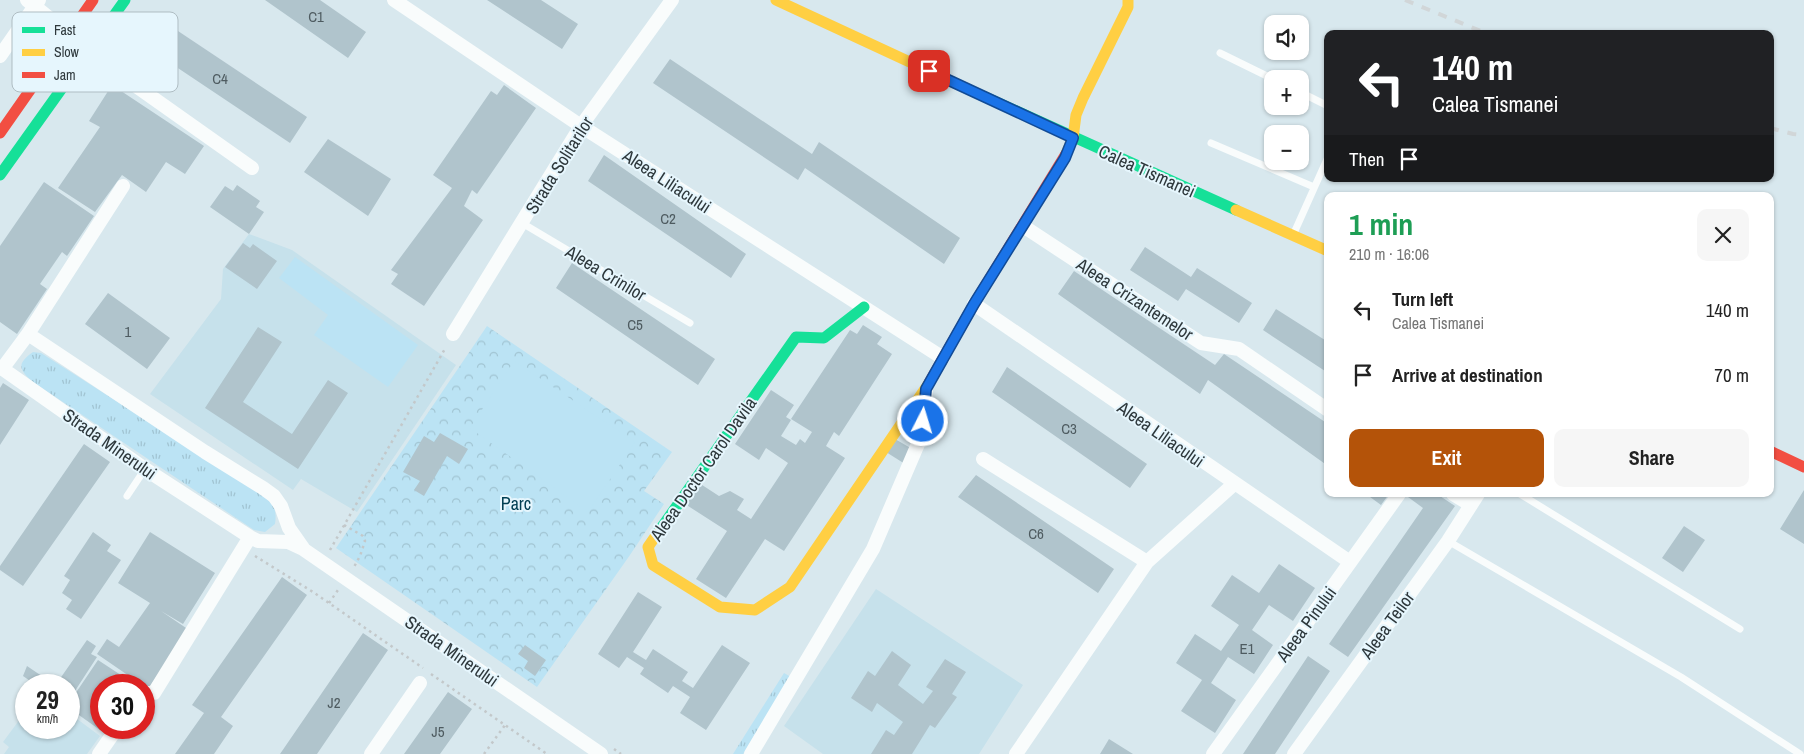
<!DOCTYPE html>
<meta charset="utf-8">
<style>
body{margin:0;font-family:"Archivo Narrow",sans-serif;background:#f6f6f6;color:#222;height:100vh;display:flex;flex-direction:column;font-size:19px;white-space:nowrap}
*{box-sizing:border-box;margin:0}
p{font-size:16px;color:#767676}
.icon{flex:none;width:28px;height:28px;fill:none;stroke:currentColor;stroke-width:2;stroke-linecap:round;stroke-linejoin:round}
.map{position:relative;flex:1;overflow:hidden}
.side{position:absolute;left:1324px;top:192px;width:450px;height:305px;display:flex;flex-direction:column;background:#fff;border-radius:10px;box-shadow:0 1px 4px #0004}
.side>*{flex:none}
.top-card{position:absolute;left:1324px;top:30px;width:450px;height:152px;border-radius:10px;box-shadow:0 1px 4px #0004;background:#202124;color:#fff;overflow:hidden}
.tools{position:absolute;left:1264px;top:15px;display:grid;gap:10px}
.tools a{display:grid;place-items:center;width:45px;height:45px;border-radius:10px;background:#fff;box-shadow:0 1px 4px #0004;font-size:25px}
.speed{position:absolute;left:15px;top:674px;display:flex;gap:10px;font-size:25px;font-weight:700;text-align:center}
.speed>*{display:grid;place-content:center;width:65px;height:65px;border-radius:50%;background:#fff;box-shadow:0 1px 4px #0004;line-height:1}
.speed small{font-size:12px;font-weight:400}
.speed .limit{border:8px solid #d22;background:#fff;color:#111}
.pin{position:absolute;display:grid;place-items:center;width:42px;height:42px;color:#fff;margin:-21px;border-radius:10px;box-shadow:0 2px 8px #0006}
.me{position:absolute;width:55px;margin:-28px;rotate:5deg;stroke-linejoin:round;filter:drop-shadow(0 0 4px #0008)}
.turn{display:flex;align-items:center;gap:18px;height:105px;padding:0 25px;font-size:22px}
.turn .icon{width:65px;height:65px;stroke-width:2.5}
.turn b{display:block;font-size:35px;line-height:42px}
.then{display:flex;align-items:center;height:48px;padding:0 25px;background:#0003;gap:10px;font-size:19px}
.round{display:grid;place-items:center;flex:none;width:52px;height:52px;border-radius:10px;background:#f6f6f6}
.summary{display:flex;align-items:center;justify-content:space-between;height:85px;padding:0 25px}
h1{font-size:30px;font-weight:700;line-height:38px;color:#1e9e55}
.action{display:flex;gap:10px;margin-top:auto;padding:10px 25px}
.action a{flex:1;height:58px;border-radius:10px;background:#b45309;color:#fff;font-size:20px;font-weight:700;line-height:58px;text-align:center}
.action a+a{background:#f6f6f6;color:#222}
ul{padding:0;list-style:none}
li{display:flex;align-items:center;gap:15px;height:65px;padding:0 25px}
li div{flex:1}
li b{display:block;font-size:19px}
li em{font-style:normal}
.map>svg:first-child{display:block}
.built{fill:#c6e1eb}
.grass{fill:url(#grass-tufts)}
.park{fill:url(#park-crowns)}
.garden{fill:#bbe3f4}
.building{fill:#b0c4cc}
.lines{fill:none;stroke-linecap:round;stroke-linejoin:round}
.path{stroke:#c3c8ca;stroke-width:2.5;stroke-dasharray:2.5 4;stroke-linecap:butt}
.lane{stroke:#f9fcfc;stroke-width:7}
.street{stroke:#f9fcfc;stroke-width:14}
.fast{stroke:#16e098;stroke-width:11}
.slow{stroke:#ffcf43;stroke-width:11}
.jam{stroke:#f24e42;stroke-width:11}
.rail{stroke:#d1d6d8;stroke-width:4;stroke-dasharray:9 9;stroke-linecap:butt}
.route-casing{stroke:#114b97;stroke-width:12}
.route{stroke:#1a73e8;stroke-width:9}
.labels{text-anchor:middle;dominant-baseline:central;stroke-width:4;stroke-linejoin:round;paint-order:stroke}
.number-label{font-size:15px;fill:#4e5b60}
.street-label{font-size:18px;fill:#2e383c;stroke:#e6f6fd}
.park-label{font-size:18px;fill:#003e52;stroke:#e6f6fd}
.key{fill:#e6f6fd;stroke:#afbdc3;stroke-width:1}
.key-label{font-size:14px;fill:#2e383c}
</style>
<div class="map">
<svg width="1804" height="754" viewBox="0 0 1804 754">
<defs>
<pattern id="grass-tufts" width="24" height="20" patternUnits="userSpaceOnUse" patternTransform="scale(1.25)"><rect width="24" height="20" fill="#bbe3f4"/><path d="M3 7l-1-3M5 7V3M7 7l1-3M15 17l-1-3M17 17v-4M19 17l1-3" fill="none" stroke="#a1c4d2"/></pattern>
<pattern id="park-crowns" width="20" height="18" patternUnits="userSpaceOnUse" patternTransform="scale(1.25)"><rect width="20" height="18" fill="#bbe3f4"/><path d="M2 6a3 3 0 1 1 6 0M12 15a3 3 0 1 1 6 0" fill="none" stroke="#a1c4d2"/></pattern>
</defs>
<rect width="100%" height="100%" fill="#d8e8ee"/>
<path class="built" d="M249,234L292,250L456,365L357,512L301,479L293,490L150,394L221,299L223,269Z
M876,589L1023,685L979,754H823L784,726Z
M26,711V728H69V713L100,736L87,754H4L9,747L3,742Z"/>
<path class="grass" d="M33,352L41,353L257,491C270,502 278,505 275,524L265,532L254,530L33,382C19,370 16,364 33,352Z
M784,673L791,677L743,754H733Z"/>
<path class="park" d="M487,326L672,452L644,491L664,504L630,555L537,687L336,548Z"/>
<path class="garden" d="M295,257L418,345L388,387L314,335L328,315L279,278Z
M514,361L635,442L588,512L470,428Z"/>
<path class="building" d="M265,0H320L366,32L348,58Z
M487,0H541L578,24L562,49Z
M151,13L307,117L290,143L133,38Z
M670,59L812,154L819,142L960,238L944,264L805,168L798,180L653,83Z
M112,85L204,146L185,174L166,162L146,192L122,175L95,212L58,188L100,127L89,121Z
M504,85L536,108L477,194L472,190L464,206L483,220L424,306L391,284L398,274L391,270L452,188L433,175L491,91L497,95Z
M328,139L391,179L368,216L304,172Z
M604,155L746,254L731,278L588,181Z
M44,182L94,216L67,256L62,252L40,284L47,289L17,334L0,322V246Z
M237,185L260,201L256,207L264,212L249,234L210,207L225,186L233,191Z
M243,243L250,248L253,244L277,261L257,289L225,267Z
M1145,247L1191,277L1197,268L1252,303L1239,323L1186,289L1178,301L1130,270Z
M572,263L715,359L698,385L556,288Z
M1074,271L1215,365L1224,354L1328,424V466L1208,380L1200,394L1058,294Z
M108,293L170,338L147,369L85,324Z
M1276,309L1328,342V373L1263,330Z
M863,325L882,337L877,344L892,354L839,436L834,432L826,446L845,458L784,551L765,539L726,598L696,579L727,531L685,504L699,483L719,496L730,491L744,499L737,510L751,519L788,463L766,448L759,460L735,444L771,390L794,405L786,417L791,420L781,436L796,445L800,439L805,443L812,432L791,419L850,330L857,334Z
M258,327L282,342L243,402L292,434L328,380L348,393L298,469L205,408Z
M1007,367L1147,464L1130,488L992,392Z
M3,383L29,400L0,445V388Z
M440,433L468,449L459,464L447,456L424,496L414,490L420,481L403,472L424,436L434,442Z
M895,439L914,450L905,464L886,452Z
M84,444L110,462L23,586L0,570V566Z
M976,475L1114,569L1098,593L958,497Z
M1804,490V544L1780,529Z
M1366,494H1389L1381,505Z
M1410,494H1437L1455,506L1348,657L1329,644L1423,508L1408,497Z
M1684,526L1705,540L1683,572L1662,558Z
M93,532L111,545L107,551L121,560L81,619L66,609L72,600L62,593L70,580L64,576Z
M150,532L215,573L183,624L161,611L189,630L148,689L97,654L107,639L119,647L150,603L118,583Z
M1279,564L1315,588L1293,621L1269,605L1252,630L1273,645L1254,674L1228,657L1211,683L1236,700L1215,733L1181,711L1202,680L1176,663L1195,634L1221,651L1239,625L1211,606L1232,575L1259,593Z
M282,577L307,595L221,717L233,726L214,754H175L204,713L192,705Z
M638,592L662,607L633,652L646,660L653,649L688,672L682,681L693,688L722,645L750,663L706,730L680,713L690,697L673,686L668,693L640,674L644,668L627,657L619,668L598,654Z
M363,633L388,650L317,754H280Z
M87,640L96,646L91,654L97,657L73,694L69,691V685L57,683Z
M525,645L546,660L535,676L524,668L528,661L518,654Z
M892,651L911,665L898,685L923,704L933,691L926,687L945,659L966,672L952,694L957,697L935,728L930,725L912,754H871L886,730L894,735L903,722L877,703L872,712L851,698L868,671L875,676Z
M1308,656L1330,671L1275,754H1243Z
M98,660L136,685H101L100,730L69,708V694L73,697Z
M27,666L55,685H36L23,676Z
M448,692L472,709L440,754H404Z
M1109,739L1133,754H1100Z"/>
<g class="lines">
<path class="path" d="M344,525L363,536L365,541L360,556L354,567
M330,550L446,347
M255,556L313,592L423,668
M329,603L338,590
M431,674L547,754
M614,749L621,754
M484,754L505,725"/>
<path class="lane" d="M1220,53L1273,79
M1300,92L1328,106
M1211,143L1314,187
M522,223L690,323
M1294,233L1328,157
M1520,494L1740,629
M127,496L145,469
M1448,541L1681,677L1800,754"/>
<path class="street" d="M27,0L69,34L88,52L252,168
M394,0L581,126L943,358
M0,56L39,0
M1023,226L1201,343L1239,349L1328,410
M974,304L1350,562
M28,334L205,452L263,488L274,496L281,506L289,528L303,548
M453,334L581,126L672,0
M0,367L145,469L250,537L258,541L288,542L303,549L601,754
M2,369L28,334L123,186
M983,459L1147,562
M1453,494L1471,505
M144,693H154L250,537
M99,754L117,728
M371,754L420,683
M751,754L873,549L921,437L926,391
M1016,754L1147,562L1234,484
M1213,754L1399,494
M1294,754L1448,541L1478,494"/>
<path class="fast" d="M983,96L1236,210
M0,175L125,0
M657,534L796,337L824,338L864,307"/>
<path class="slow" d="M776,0L983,96
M1066,154L1073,138L1076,115L1083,98L1128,7V0
M1236,210L1328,251
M657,534L648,547L653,565L720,607L755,610L790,587L929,383"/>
<path class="jam" d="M0,133L93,0
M929,383L974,304L1066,154
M1770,451L1804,467"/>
<path class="rail" d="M1405,0L1488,34
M1770,128L1793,134L1804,135"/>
</g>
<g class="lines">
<defs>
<path id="route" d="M923,421L926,389L974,304L1065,158L1073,138L929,71"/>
</defs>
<use href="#route" class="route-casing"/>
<use href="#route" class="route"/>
</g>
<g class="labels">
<g class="number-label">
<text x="316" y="16">C1</text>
<text x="220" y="78">C4</text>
<text x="668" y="218">C2</text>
<text x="635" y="324">C5</text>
<text x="128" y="331">1</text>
<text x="1069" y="428">C3</text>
<text x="1036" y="533">C6</text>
<text x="1247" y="648">E1</text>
<text x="334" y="702">J2</text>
<text x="438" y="731">J5</text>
</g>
<g class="street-label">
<text transform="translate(559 165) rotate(-58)">Strada Solitarilor</text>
<text transform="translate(1147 171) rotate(24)">Calea Tismanei</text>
<text transform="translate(667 181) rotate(33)">Aleea Liliacului</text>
<text transform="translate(606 273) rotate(31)">Aleea Crinilor</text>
<text transform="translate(1135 299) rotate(33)">Aleea Crizantemelor</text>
<text transform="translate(1161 434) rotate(35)">Aleea Liliacului</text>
<text transform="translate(110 444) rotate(35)">Strada Minerului</text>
<text transform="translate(703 469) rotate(-55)">Aleea Doctor Carol Davila</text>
<text transform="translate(1306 624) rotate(-54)">Aleea Pinului</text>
<text transform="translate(1387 625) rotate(-54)">Aleea Teilor</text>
<text transform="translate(452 651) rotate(35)">Strada Minerului</text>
</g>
<g class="park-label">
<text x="516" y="503">Parc</text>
</g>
</g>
<rect x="12" y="12" width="166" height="80" rx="8" class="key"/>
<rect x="22" y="27" width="23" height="6" fill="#16e098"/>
<rect x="22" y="49" width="23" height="7" fill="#ffcf43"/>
<rect x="22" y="72" width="23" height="6" fill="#f24e42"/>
<g class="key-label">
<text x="54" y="35">Fast</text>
<text x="54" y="57">Slow</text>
<text x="54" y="80">Jam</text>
</g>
</svg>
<div class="tools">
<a><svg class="icon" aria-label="sound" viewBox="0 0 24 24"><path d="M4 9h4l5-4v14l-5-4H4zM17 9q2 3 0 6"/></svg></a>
<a>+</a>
<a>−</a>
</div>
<div class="speed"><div>29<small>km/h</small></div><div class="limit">30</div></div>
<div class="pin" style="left:929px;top:71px;background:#d93025"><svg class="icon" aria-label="arrive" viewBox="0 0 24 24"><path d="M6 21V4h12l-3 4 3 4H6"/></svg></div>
<svg class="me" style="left:923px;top:421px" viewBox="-20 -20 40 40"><circle r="17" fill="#1a73e8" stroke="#fff" stroke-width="3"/><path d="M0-11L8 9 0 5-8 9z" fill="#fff"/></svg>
<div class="top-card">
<div class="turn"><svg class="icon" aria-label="left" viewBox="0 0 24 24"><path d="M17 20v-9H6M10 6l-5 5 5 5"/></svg><div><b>140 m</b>Calea Tismanei</div></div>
<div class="then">Then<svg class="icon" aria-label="arrive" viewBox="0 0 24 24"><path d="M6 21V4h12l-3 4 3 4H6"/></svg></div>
</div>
<section class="side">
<div class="summary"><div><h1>1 min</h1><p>210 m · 16:06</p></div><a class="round"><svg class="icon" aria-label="close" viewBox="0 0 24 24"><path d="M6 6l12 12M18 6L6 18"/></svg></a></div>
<ul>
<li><svg class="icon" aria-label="left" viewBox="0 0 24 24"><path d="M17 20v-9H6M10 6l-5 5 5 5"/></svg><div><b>Turn left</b><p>Calea Tismanei</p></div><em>140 m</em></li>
<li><svg class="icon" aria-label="arrive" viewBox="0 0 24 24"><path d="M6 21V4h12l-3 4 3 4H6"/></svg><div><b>Arrive at destination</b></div><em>70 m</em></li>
</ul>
<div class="action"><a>Exit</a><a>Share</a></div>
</section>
</div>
